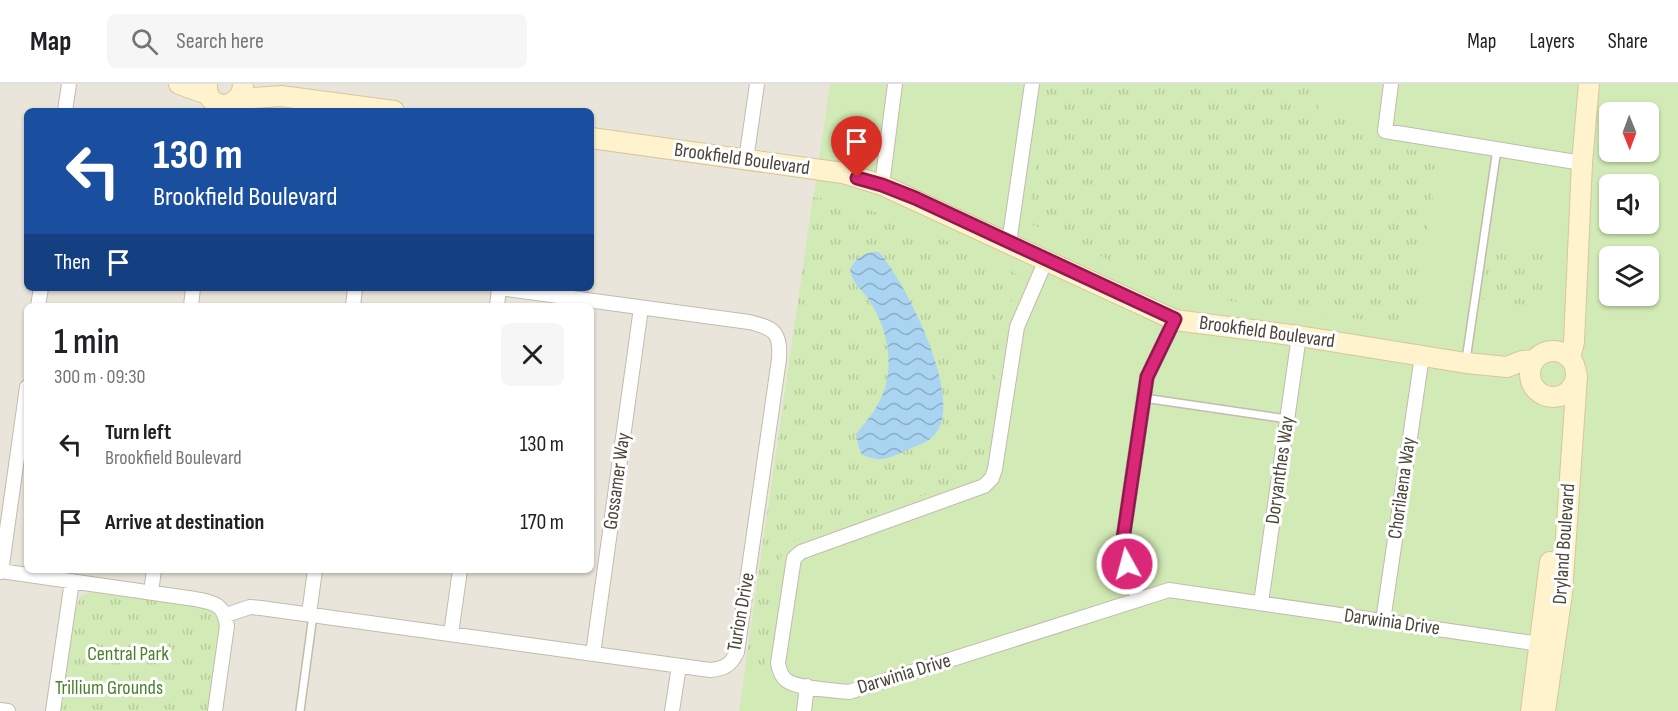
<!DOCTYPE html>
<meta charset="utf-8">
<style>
body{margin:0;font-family:"Sofia Sans Condensed",sans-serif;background:#f6f6f6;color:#202124;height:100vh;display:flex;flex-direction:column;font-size:22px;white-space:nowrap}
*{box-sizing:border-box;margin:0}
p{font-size:20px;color:#757577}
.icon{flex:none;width:33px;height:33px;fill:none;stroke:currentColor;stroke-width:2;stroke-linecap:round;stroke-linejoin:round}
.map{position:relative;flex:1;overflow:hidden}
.panel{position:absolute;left:24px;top:219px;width:570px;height:270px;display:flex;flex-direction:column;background:#fff;border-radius:9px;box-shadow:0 2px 4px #0004}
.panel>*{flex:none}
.guide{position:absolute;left:24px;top:24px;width:570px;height:183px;border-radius:9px;box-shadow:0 2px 4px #0004;background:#1a4fa0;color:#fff;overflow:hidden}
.needle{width:39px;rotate:179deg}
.controls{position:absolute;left:1599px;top:18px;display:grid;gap:12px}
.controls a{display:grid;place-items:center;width:60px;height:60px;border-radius:9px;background:#fff;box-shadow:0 2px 4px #0004;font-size:30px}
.pin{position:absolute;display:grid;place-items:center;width:51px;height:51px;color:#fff;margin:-62px -26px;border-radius:50% 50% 50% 0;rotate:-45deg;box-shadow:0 0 6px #0007}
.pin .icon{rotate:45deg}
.me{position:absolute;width:66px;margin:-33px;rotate:353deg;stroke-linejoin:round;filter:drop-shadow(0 0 4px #0008)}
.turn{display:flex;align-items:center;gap:21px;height:126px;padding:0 30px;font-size:27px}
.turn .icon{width:78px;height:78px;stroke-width:2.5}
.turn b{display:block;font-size:42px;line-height:51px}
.then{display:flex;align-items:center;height:57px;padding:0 30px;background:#0003;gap:12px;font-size:22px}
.round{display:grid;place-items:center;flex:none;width:63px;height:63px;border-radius:9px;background:#f6f6f6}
.overview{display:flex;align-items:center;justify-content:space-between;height:102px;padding:0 30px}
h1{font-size:36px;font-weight:600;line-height:45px}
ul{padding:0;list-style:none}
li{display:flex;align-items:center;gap:18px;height:78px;padding:0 30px}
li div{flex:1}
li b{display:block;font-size:22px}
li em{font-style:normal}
header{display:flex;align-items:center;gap:36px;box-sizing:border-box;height:84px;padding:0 30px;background:#fff;border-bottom:2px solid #e0e0e0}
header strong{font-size:28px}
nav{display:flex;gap:33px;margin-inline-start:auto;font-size:21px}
.search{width:420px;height:54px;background:#f6f6f6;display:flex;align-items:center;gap:15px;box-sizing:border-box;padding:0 21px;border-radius:9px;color:#757577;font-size:22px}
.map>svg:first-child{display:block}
.residential{fill:#eae5da;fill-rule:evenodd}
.green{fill:#d2eab5;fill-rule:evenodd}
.park{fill:url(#park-tufts)}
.water{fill:url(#water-waves)}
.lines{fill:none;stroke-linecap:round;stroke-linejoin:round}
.lane-casing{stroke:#c2bbae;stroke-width:10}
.street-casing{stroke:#c2bbae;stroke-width:16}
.secondary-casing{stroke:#d6c79b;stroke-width:22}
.lane{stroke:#fff;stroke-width:7}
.street{stroke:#fff;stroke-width:14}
.secondary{stroke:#fff3cd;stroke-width:20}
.route-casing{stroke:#8e194d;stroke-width:15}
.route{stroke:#db2777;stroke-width:10}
.labels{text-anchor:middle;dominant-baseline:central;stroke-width:6;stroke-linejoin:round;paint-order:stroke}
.street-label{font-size:20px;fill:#4b4439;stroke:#fff}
.park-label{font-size:20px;fill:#4a7f2a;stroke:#fff}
</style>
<header>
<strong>Map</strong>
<div class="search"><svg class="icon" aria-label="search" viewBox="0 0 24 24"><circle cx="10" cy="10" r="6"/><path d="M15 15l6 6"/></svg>Search here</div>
<nav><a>Map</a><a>Layers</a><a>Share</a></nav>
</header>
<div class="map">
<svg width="1678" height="627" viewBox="0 0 1678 627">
<defs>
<pattern id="park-tufts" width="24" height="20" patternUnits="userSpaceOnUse" patternTransform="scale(1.5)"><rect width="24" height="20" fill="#d2eab5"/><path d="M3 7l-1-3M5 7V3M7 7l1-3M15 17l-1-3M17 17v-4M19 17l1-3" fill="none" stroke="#b6ca9c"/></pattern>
<pattern id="water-waves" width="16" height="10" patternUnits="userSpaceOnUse" patternTransform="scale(1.5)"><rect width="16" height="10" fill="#a9d4f2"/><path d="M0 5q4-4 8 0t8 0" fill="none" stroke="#8caec5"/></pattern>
</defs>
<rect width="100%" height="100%" fill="#f6f3ec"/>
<path class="residential" d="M0,0H1617L1610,28V68L1561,627H0ZM27,27H591V204H27ZM27,222H591V486H27Z"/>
<path class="green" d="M830,0H1678V627H739ZM1610,28H1648V68H1610ZM1610,100H1648V140H1610ZM1610,172H1648V212H1610Z"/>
<path class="park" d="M1047,0H1321L1317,31L1365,38L1362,59L1439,70L1414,243L1183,210L1033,141L1028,133Z
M813,113C886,123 951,160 1017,190L1020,198L1004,233L982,385L975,393L783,461L765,586L745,583Z
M1488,158L1548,166L1544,224L1480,215Z
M90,508L202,523C214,526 220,535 220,547L208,627H61L76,524L81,512Z"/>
<path class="water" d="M873,168H879C906,199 959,305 939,344C934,355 924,359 914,363C905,367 890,375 880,375C875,376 867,372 862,371L859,364L856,350C862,342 869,335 874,327C897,293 891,249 869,216C862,205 852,200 850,185C856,175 861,170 873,168Z"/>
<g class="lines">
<defs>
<path id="lane" d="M1466,276L1497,65
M1144,314L1287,335
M300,627L313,531"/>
<path id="street" d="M1391,0L1385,47L1582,79
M65,27L69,0
M746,76L757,0
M882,101L895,0
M1009,159L1032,0
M1046,176L1017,243L995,385L992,394L984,402L801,468L794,474L778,579C779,585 781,592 786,596C797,605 834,606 849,608L1169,506L1540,560
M38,222L41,204
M191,222L193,204
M353,222L355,204
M497,222L499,204
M0,487L195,515C215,519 224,520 227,542L215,627
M1,488L27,303
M151,508L154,486
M1138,516L1122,462L1147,293L1175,235
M1261,519L1299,252
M309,530L315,486
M226,531L250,523L261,524L710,586C724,585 731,581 737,568L779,275C781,248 774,244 749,238L499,204
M1383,537L1422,272
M451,550L460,486
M593,570L641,224
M0,626L8,627
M53,627L72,497
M672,627L679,582
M804,627L807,602"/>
<path id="secondary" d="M179,0L207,10
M207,0C206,13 213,21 226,21C237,18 243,11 243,0
M239,15L281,12L394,27
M591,54L843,89L882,101L1175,236L1299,252L1466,279L1507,283L1522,277L1535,276
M1530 290a23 23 0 1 1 46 0a23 23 0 1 1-46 0Z
M1570,274L1574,258L1582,79L1589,0
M1531,627L1550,478
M1545,627L1562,510L1577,292"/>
</defs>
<use href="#lane" class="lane-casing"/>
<use href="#street" class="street-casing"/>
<use href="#secondary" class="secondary-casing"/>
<use href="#lane" class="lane"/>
<use href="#street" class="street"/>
<use href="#secondary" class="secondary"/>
</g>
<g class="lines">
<defs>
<path id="route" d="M857,94L882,101L915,114L1175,235L1147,293L1122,462L1127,480"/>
</defs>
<use href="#route" class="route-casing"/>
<use href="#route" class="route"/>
</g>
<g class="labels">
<g class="street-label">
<text transform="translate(742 75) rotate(8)">Brookfield Boulevard</text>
<text transform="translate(1267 248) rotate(8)">Brookfield Boulevard</text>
<text transform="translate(1280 386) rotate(-82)">Doryanthes Way</text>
<text transform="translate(617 397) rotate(-82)">Gossamer Way</text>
<text transform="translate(1402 404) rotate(-82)">Chorilaena Way</text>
<text transform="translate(1564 460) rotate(-86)">Dryland Boulevard</text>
<text transform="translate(741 528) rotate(-80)">Turion Drive</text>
<text transform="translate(1392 538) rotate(8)">Darwinia Drive</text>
<text transform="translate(904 590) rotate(-17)">Darwinia Drive</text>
</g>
<g class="park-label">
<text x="128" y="570">Central Park</text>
<text x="109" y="604">Trillium Grounds</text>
</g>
</g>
</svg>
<div class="controls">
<a><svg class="needle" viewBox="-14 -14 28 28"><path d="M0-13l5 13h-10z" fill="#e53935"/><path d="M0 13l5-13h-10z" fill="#757577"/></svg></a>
<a><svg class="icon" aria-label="sound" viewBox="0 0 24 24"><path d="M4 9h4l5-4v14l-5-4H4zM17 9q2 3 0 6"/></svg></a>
<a><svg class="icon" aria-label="layers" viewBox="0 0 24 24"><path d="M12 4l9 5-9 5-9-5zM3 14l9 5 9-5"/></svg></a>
</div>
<div class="pin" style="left:857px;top:94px;background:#d93025"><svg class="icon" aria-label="arrive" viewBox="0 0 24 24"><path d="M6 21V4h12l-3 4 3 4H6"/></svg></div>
<svg class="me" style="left:1127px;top:480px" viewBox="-20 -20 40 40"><circle r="17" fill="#db2777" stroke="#fff" stroke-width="3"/><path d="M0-11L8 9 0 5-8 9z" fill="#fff"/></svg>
<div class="guide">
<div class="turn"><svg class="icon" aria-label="left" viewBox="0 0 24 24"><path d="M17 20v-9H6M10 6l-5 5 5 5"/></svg><div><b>130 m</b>Brookfield Boulevard</div></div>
<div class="then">Then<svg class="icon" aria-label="arrive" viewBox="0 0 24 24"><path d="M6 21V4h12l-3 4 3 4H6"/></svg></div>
</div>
<section class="panel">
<div class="overview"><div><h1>1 min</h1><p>300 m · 09:30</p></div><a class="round"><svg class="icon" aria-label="close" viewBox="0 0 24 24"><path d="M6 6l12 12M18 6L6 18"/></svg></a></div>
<ul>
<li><svg class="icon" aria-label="left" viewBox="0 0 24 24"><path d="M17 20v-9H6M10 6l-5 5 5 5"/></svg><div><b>Turn left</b><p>Brookfield Boulevard</p></div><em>130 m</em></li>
<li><svg class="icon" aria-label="arrive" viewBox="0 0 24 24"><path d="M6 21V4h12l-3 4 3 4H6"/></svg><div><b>Arrive at destination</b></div><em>170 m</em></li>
</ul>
</section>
</div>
